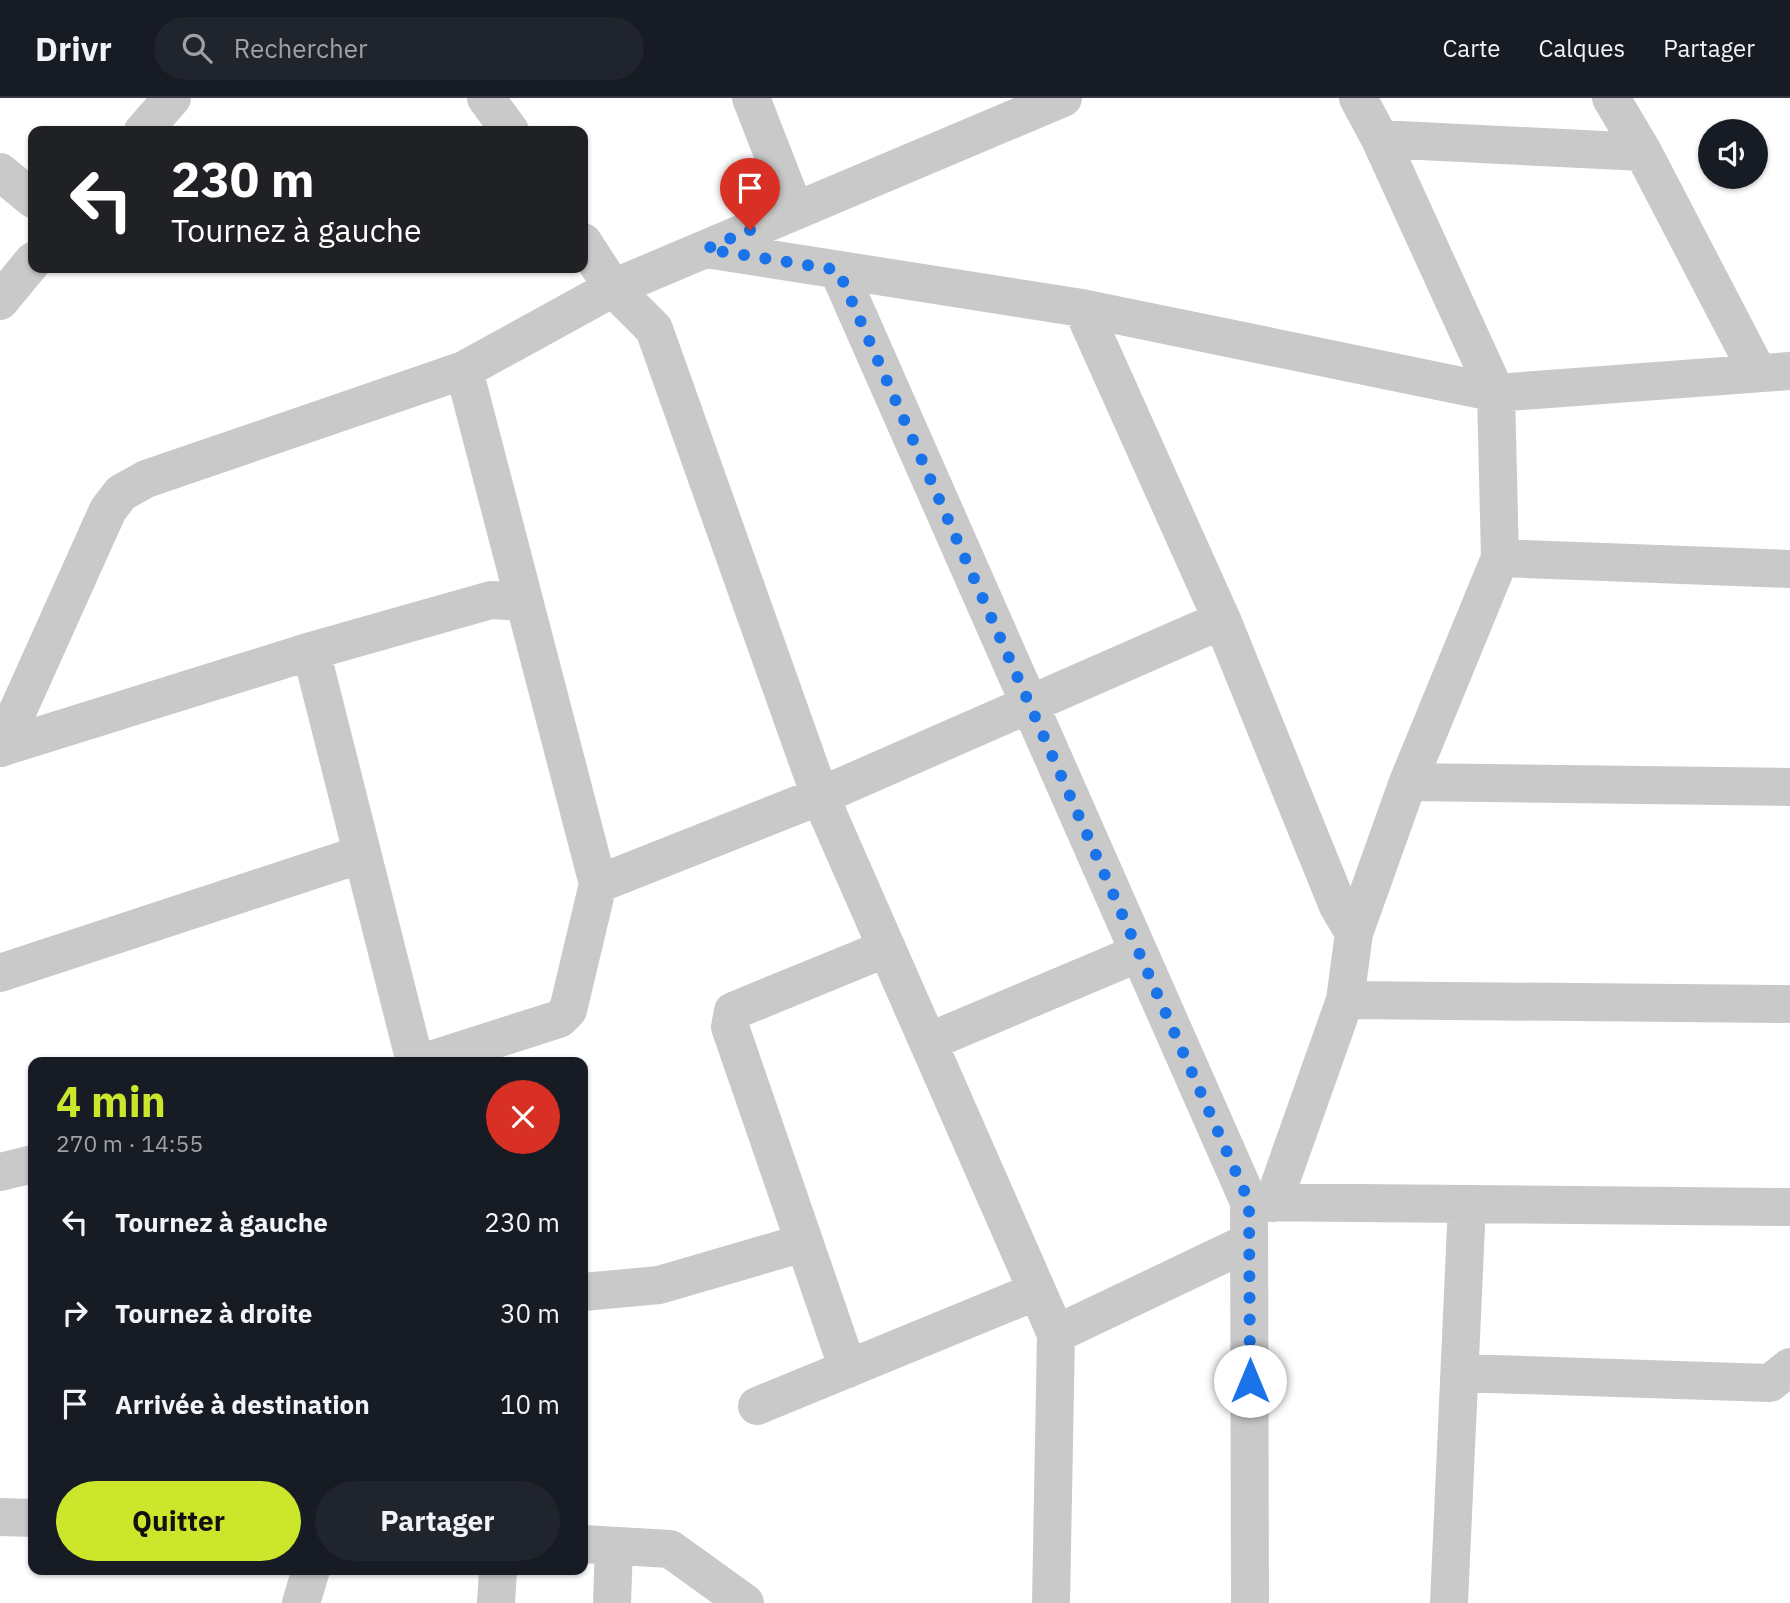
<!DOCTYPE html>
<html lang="fr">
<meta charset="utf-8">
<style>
body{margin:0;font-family:"IBM Plex Sans",sans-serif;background:#20242c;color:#f1f3f6;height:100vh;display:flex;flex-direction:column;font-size:26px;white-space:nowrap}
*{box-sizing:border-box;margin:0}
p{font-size:23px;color:#9ea1a6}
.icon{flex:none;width:38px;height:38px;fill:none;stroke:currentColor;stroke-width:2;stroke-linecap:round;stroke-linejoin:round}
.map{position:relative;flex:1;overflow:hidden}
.drawer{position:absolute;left:28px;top:959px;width:560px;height:518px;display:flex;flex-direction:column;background:#171b24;border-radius:14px;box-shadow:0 2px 5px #0004}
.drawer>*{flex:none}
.banner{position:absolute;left:28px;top:28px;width:560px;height:147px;border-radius:14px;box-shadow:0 2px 5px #0004;background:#202124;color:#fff;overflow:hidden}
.fabs{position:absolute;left:1698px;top:21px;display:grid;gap:14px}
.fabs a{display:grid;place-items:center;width:70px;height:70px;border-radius:50%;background:#171b24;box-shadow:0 2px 5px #0004;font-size:35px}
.pin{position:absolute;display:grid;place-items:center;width:60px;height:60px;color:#fff;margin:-72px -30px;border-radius:50% 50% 50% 0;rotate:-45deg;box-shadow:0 0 7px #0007}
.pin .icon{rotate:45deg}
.me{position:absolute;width:77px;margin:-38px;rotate:0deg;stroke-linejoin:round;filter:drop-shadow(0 0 5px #0008)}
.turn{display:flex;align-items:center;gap:24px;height:147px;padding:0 28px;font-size:32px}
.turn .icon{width:91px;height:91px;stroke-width:2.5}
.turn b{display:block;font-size:49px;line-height:60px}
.round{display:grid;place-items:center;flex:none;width:74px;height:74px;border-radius:37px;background:#20242c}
.headline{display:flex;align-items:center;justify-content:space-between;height:119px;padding:0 28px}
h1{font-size:42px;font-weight:700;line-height:52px;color:#cce62b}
.cta{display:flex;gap:14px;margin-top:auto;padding:14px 28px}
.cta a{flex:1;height:80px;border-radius:42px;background:#cce62b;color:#111;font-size:28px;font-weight:700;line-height:80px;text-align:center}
.cta a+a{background:#20242c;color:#f1f3f6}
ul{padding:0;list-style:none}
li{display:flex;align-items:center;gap:21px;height:91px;padding:0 28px}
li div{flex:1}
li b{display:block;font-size:26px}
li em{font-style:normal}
header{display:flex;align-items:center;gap:42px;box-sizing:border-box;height:98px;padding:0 35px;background:#171b24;border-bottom:2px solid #363941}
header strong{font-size:33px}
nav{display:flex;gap:38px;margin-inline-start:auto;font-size:24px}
.search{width:490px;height:63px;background:#20242c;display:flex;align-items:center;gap:18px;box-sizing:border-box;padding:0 24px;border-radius:38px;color:#9ea1a6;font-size:26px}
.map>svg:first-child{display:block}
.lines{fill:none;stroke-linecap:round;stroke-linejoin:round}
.minor{stroke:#c9c9c9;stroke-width:38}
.route{stroke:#1a73e8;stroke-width:12;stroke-dasharray:0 21.6}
</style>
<header>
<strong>Drivr</strong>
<div class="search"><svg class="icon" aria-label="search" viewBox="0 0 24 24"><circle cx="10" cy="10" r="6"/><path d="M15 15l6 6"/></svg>Rechercher</div>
<nav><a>Carte</a><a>Calques</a><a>Partager</a></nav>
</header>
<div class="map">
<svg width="1790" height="1505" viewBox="0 0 1790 1505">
<rect width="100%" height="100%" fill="#fff"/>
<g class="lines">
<path class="minor" d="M486,0L510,33
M751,0L795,113
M1611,0L1643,54L1758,275
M143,33L172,0
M1380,41L1643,54
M0,74L33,101
M583,144L613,190L654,231L820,698L1056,1236L1051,1505
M706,151L1082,210L1496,295L1790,273
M838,172L1249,1104L1250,1505
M0,203L33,163
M1082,210L1222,522L1338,808L1354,835L1345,902L1273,1105
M1500,460L1790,471
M311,553L415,964
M0,650L311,553L491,502L524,504
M1,650L108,412L121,395L146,381L464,272
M1408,684L1790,689
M598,786L464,272L613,190L1063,0
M1354,835L1408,684L1500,460L1496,295L1380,41L1358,0
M0,875L362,756
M1345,902L1790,906
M928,944L1139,855
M424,964L559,921L568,912L598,786L820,698L1222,522
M0,1074L33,1066
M1249,1104L1790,1109
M583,1194L659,1187L803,1145
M1056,1236L1249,1144
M848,1271L730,929L733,913L887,850
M1460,1275L1770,1285L1790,1269
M757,1308L1037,1193
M0,1419L33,1420
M583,1446L670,1451L745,1505
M301,1505L311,1472
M496,1505L498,1472
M612,1505L614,1448
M1449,1505L1467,1106"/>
</g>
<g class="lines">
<path class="route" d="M750,132L706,151L838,172L1249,1104L1250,1283"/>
</g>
</svg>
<div class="fabs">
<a><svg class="icon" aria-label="sound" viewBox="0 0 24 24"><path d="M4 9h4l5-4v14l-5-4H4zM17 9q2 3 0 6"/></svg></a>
</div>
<div class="pin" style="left:750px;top:132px;background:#d93025"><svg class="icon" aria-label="arrive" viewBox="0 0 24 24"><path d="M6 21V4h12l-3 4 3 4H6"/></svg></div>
<svg class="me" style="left:1250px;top:1283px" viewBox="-20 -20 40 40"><circle r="19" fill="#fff"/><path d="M0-13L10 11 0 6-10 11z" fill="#1a73e8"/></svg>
<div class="banner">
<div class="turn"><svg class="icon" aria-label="left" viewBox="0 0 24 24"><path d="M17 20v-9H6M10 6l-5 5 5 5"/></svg><div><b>230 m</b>Tournez à gauche</div></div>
</div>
<section class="drawer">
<div class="headline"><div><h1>4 min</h1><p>270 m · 14:55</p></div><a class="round" style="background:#d93025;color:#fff"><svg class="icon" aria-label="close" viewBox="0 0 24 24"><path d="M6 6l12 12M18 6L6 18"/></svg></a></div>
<ul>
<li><svg class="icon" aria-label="left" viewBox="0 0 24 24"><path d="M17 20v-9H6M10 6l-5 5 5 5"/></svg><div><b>Tournez à gauche</b></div><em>230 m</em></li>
<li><svg class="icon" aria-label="right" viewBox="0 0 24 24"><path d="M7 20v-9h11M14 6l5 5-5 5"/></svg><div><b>Tournez à droite</b></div><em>30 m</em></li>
<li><svg class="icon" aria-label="arrive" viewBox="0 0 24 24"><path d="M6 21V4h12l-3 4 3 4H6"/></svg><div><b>Arrivée à destination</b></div><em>10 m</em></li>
</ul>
<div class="cta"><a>Quitter</a><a>Partager</a></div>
</section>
</div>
